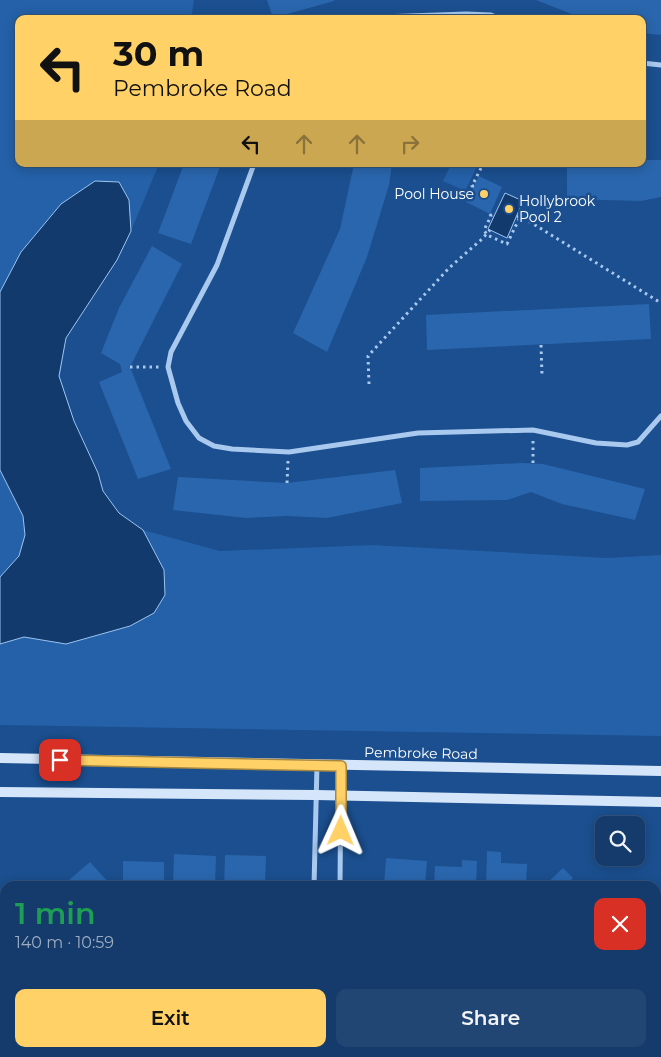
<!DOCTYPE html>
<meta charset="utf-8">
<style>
body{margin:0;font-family:Montserrat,sans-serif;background:#214673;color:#f1f3f6;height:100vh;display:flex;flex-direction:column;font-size:19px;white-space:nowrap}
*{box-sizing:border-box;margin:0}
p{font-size:16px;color:#9dadc1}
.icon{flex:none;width:28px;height:28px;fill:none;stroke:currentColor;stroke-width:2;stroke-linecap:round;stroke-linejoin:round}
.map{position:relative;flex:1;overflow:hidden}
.sheet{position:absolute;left:0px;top:881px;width:661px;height:176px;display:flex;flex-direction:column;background:#143b6b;border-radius:15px 15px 0 0;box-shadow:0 2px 12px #0003,0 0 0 1px #33557e}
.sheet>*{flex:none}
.banner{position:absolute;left:15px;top:15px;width:631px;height:152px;border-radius:10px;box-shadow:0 2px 12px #0003,0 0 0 1px #33557e;background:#ffd166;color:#111;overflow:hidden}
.tools{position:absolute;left:595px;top:816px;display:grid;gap:10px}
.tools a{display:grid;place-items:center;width:50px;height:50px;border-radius:10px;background:#143b6b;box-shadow:0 2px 12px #0003,0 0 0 1px #33557e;font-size:25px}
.pin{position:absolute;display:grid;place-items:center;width:42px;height:42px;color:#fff;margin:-21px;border-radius:10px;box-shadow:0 2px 8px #0006}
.me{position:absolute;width:55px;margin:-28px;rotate:1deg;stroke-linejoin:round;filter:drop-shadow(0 0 4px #0008)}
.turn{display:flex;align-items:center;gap:18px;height:105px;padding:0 15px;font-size:22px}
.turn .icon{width:65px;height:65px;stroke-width:2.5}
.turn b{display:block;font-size:35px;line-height:42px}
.lanes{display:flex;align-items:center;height:48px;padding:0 15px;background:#0003;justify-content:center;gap:25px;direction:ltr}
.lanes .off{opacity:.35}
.round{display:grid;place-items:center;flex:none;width:52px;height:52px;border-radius:10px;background:#214673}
.overview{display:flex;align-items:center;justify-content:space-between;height:85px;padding:0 15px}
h1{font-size:30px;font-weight:600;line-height:38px;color:#1e9e55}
.button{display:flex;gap:10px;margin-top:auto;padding:10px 15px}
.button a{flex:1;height:58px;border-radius:10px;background:#ffd166;color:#111;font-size:20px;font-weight:600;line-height:58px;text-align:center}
.button a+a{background:#214673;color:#f1f3f6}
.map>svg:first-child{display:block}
.green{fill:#2461a8}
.water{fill:#123a6d;stroke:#9cc4f0}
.building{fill:#2a66ad}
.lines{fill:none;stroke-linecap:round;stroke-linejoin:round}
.path{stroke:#a9c9ee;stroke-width:3;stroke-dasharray:2.5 4;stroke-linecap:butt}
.minor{stroke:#a9c9ee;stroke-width:5}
.secondary{stroke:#d6e6fa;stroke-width:10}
.route-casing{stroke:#a68842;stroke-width:12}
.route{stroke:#ffd166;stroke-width:9}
.poi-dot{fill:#ffd166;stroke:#1b4f8f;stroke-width:2}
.labels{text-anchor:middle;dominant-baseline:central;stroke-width:5;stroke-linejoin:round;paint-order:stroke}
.poi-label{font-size:14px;fill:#fff;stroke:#1b4f8f;text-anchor:end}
.street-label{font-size:14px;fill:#fff;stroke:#1b4f8f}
</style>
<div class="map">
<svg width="661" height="1057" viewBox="0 0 661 1057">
<rect width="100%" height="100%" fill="#1b4f8f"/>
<path class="green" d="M0,0H194L191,19H19V164H159L131,231L117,260L66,338L60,376L74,421L98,473L103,491L119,513L143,530L220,551L373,545L607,558L661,555V736L0,725Z
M451,164H478L465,191L443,181Z"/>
<path class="water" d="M95,181L119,182L129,200L131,231L117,260L66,338L59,376L74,421L98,473L103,491L119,513L143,530L164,570L165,595L154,613L130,626L66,644L24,637L0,644V577L19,556L25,535L23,516L0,470V292L21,252L61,204Z
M505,193L523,201L507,238L488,229Z"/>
<path class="building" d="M267,0H334V1L273,18Z
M536,0H661V35L642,33V19H584Z
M642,160H661V197L641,201L567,199V164H642Z
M184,164H221L191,244L158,233Z
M354,164H392L389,185L367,257L327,352L293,333L340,229Z
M479,176L502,187L490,214L466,202Z
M152,246L182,264L130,367L171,469L138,479L99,382L122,372L120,364L101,353L119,308Z
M649,304L651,339L427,350L426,315Z
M522,463L543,464L645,489L635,520L562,504L531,492L507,500L420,501V468Z
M395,470L402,503L327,518L287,516L246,518L173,510L178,477L287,483Z
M487,851L501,852V863L527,864L526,886H486Z
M174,854L216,856L215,886H173Z
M225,855L266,856L265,886H224Z
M386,858L427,861L425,886H384Z
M462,860L477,861L476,886H434L435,866L462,867Z
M123,861L164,862V886H123Z
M90,862L110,884L107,886H62Z
M563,868L573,878L568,883L570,886H544Z
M12,1052H52V1057H11Z
M128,1052H164V1057H128Z
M469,1052H510V1057H469Z
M591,1052H622V1057H591Z"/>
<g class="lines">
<path class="path" d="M474,186H472L483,164
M490,214L491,216L484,230L487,235L507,244L520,217
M517,216L527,220L661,303
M541,345L542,375
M130,367H159
M369,384L368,356L449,268L482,239L490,230
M533,463V439
M287,483L288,461"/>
<path class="minor" d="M374,19L381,17L466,14L491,15L501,19
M642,63L661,65
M254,164L217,265L171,352L168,367L178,403L186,421L199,438L214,446L232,449L289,452L418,433L533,430L596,443L627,445L638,442L661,416
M314,886L317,765
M340,886L341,765
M95,1057V1052
M552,1057V1052"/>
<path class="secondary" d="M0,758L661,771
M0,792L316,795L661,802"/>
</g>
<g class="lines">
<defs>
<path id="route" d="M60,760L341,766V831"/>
</defs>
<use href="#route" class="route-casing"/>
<use href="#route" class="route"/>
</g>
<g class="poi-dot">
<circle cx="484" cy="194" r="5"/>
<circle cx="509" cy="209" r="5"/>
</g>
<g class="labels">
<g class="poi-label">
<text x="474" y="194">Pool House</text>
<text x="519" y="201" text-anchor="start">Hollybrook<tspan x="519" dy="16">Pool 2</tspan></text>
</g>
<g class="street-label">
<text transform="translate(421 753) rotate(1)">Pembroke Road</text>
</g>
</g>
</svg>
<div class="tools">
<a><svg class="icon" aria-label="search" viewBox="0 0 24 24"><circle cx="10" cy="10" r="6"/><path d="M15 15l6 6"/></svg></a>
</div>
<div class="pin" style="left:60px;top:760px;background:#d93025"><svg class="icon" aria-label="arrive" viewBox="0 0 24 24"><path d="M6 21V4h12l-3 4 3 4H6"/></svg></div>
<svg class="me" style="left:341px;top:831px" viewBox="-20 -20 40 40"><path d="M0-17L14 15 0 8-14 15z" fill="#ffd166" stroke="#fff" stroke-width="4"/></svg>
<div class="banner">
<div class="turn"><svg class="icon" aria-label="left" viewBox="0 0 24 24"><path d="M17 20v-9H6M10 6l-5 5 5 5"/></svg><div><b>30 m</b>Pembroke Road</div></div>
<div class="lanes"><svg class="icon" aria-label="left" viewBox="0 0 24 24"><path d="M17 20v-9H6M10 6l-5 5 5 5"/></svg><svg class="icon off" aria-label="ahead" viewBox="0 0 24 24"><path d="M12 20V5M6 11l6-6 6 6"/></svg><svg class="icon off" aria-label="ahead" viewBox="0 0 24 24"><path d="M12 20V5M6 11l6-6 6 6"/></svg><svg class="icon off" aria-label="right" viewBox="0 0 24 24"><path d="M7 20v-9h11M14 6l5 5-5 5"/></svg></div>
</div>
<section class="sheet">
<div class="overview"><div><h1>1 min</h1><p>140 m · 10:59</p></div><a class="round" style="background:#d93025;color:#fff"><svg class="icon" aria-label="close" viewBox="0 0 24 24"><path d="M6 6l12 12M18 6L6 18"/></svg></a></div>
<div class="button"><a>Exit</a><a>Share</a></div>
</section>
</div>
